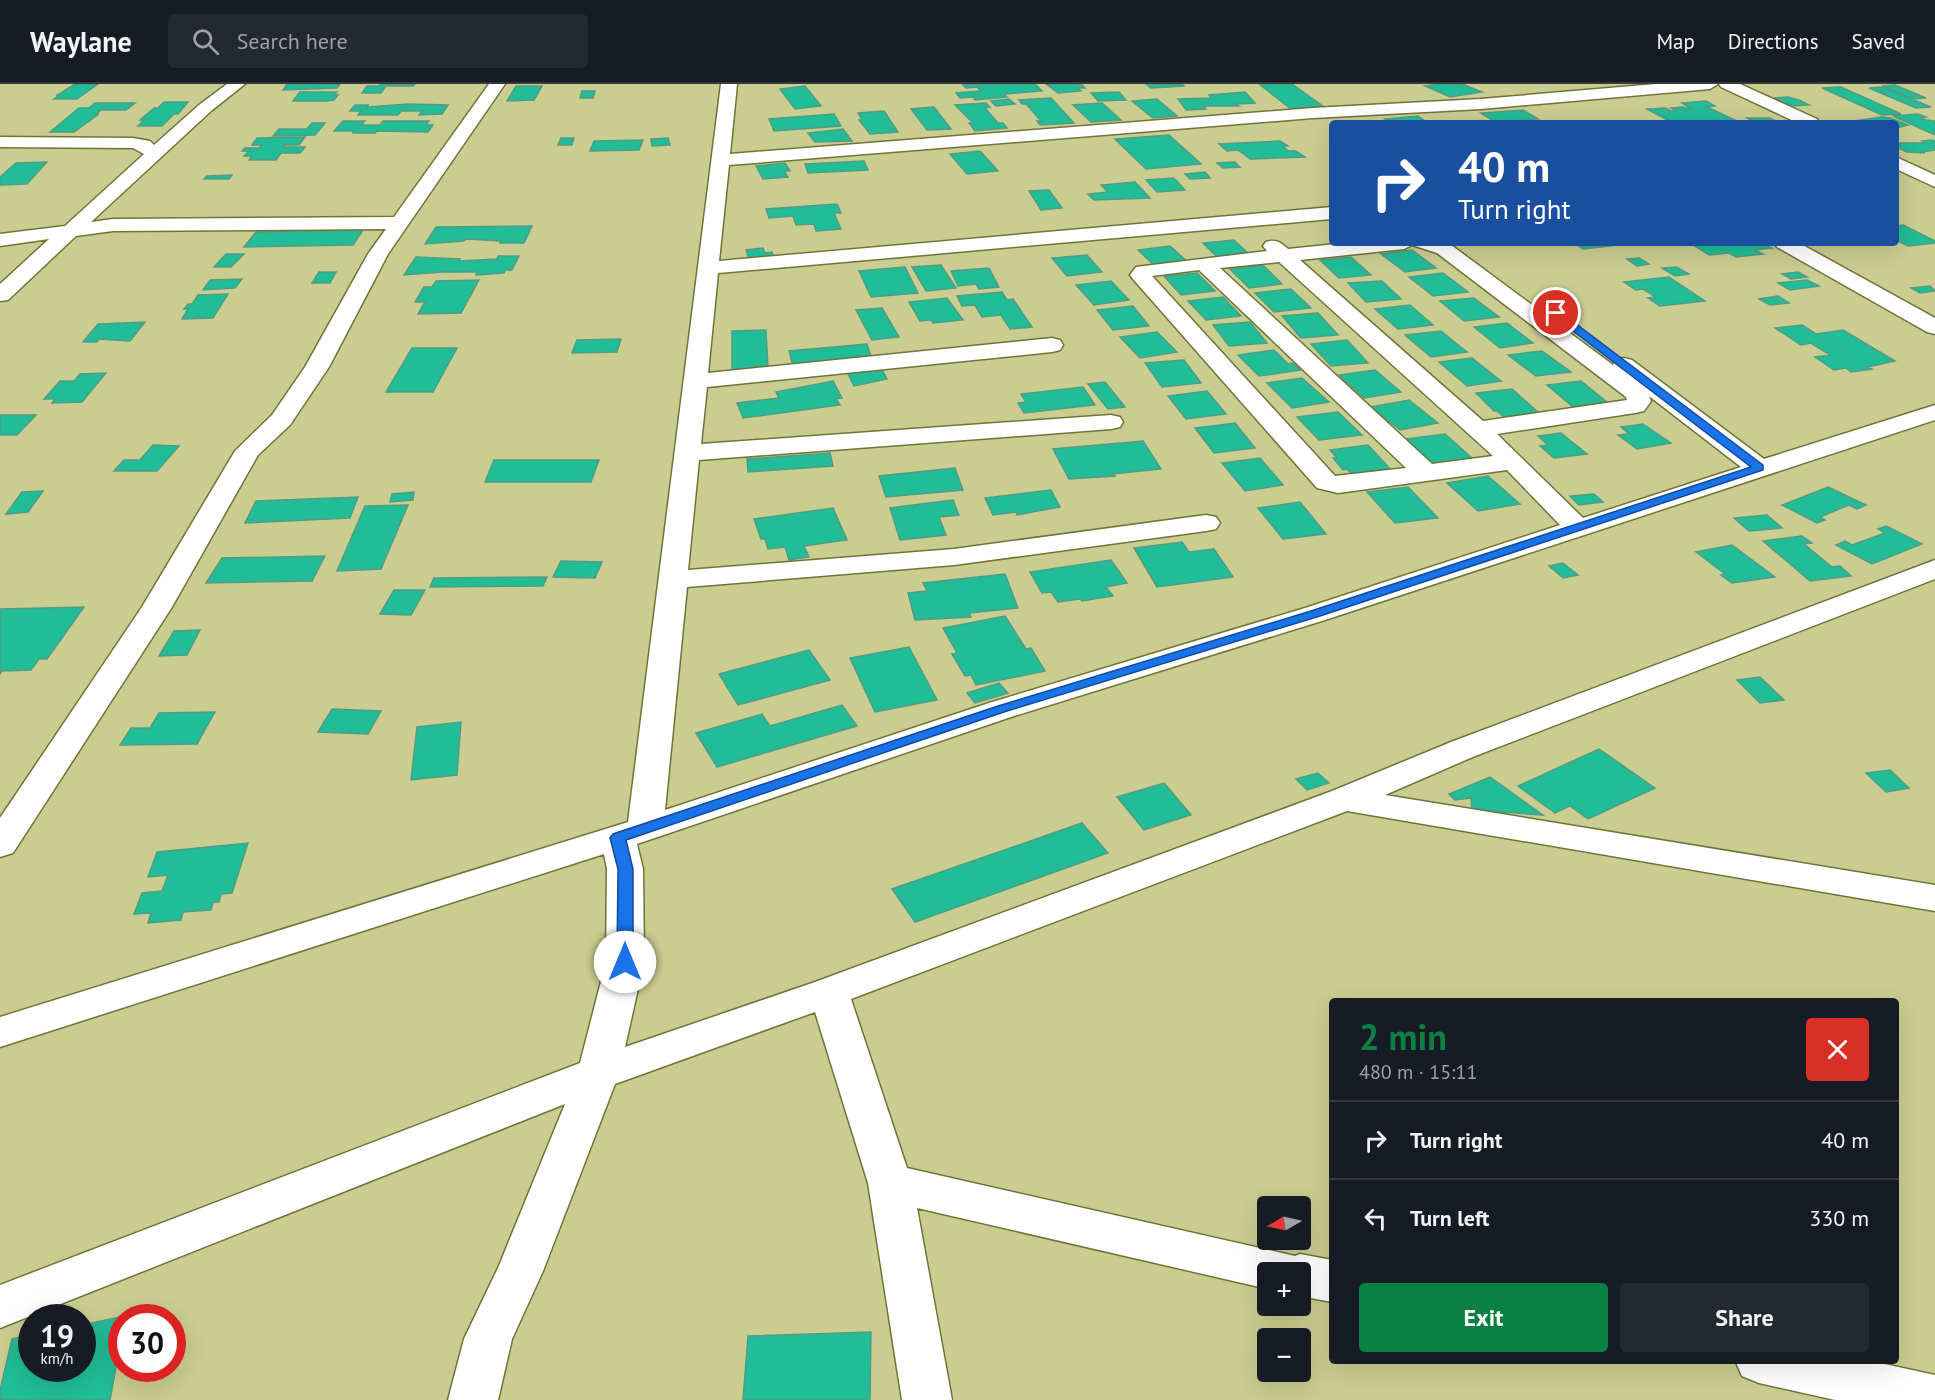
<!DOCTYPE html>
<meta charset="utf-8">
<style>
body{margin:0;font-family:"PT Sans",sans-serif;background:#242831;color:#f1f3f6;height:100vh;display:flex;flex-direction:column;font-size:22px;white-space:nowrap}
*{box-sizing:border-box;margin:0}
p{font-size:20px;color:#9ea1a6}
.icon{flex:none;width:33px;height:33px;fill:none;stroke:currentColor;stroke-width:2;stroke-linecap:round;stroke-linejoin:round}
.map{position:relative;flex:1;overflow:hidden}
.drawer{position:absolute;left:1329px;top:914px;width:570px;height:366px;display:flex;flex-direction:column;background:#171b24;border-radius:6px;box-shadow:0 6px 24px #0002}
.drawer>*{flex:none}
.guide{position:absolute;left:1329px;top:36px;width:570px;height:126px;border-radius:6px;box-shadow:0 6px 24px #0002;background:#1a4fa0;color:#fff;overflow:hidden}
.needle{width:39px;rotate:261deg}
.fabs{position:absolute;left:1257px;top:1112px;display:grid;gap:12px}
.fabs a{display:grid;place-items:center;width:54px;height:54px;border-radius:6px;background:#171b24;box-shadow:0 6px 24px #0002;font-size:30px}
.speed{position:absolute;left:18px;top:1220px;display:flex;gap:12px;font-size:30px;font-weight:700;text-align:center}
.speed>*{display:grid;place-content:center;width:78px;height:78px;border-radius:50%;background:#171b24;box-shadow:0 6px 24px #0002;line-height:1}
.speed small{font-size:15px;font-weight:400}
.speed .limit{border:9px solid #d22;background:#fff;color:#111}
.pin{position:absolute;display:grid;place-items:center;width:51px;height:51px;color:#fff;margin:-26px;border:3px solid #fff;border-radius:50%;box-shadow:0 2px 6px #0007}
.me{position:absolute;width:66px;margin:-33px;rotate:0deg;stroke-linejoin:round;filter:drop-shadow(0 0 4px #0008)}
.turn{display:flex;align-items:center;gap:21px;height:126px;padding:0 30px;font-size:27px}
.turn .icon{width:78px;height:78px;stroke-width:2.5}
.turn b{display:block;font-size:42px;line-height:51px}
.round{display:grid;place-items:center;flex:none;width:63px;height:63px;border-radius:6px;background:#242831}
.overview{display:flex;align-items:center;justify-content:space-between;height:102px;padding:0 30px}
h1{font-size:36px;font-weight:700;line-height:45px;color:#0b8043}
.button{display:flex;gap:12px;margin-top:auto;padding:12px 30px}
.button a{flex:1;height:69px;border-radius:6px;background:#0b8043;color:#fff;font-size:24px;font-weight:700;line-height:69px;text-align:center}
.button a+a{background:#242831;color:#f1f3f6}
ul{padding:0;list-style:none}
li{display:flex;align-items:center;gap:18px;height:78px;padding:0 30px;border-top:2px solid #363941}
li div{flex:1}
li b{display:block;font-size:22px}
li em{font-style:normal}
header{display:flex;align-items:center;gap:36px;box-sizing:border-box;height:84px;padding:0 30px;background:#171b24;border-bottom:2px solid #363941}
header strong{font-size:28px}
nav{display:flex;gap:33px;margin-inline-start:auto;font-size:21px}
.search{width:420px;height:54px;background:#242831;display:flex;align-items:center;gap:15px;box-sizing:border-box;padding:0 21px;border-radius:6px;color:#9ea1a6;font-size:22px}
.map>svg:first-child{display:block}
.building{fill:#20bd96;stroke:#549b84;stroke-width:1.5}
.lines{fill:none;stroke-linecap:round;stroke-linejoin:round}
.minor-casing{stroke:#717338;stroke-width:3}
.minor{fill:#fff;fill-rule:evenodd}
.route{fill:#1a73e8;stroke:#114b97;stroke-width:1.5}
</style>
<header>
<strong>Waylane</strong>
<div class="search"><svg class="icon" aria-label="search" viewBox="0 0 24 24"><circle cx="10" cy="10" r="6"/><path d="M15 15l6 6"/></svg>Search here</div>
<nav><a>Map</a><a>Directions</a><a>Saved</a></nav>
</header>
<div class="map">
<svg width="1935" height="1316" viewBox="0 0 1935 1316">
<rect width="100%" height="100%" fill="#cacd90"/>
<path class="building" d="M75,0H98L77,15H54L59,11L56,12Z
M287,0H340L337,4L283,6Z
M381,0H415L413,2H386L381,9H362L367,2H379Z
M962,0H1035L1042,7L1004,10L1007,13L975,16L973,13L960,14L956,9L981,7L977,3L966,4Z
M1046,0H1081L1085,4H1078L1081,7L1058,9Z
M1146,0H1182L1184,2L1151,4Z
M1259,0H1292L1324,23L1291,25Z
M1441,0H1462L1482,8L1450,13L1425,2Z
M1895,1L1926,14L1912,15L1882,2Z
M516,2H542L534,16L507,17Z
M805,2L821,22L795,25L780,5Z
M1841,3L1901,30L1882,31L1822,4Z
M1882,3L1931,23L1916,24L1869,4Z
M582,7H595L593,14H580Z
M300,8H337L333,12L338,11L334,16L326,17H293Z
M1119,8L1126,16L1098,17L1091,9Z
M1245,8L1255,19L1236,20L1239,22H1204L1206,25L1186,26L1178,15L1211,14L1209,11Z
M1788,13L1799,16L1809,21L1792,22L1774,14Z
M1051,14L1074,39L1040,41L1037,37H1041L1026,20H1022L1019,16Z
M1009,15L1015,20L996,22L991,17Z
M1157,15L1177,32L1153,34L1132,17Z
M1706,17L1715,22L1707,23L1741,39H1724L1718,36L1702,39H1673L1647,25L1665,24L1671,27H1676L1671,24L1683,23L1694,26L1682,19Z
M164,18H188L178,30H174L162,42H138L144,36H140L154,24H158Z
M95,19H135L126,26H101L95,31L99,30L74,48H50L79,24H89Z
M986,19L990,23L985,24L998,39H1003L1007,44L975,47L969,39H973L955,21Z
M1102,19L1121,36L1091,38L1073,21Z
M408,20L448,21L442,30L419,31L422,27H401L398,31H358L361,27H350L355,21H368L367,23Z
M934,23L951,45L927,46L911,25Z
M1523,26L1538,35L1495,38L1481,29Z
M884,27L898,48L870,50L859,36H862L858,29Z
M834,30L841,42L774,47L769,35Z
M1918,30L1926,33L1920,34L1926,36L1935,37V51L1893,32Z
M1418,32L1428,39H1391L1385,35Z
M1881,33L1891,34L1908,41L1896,44V39H1841Z
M1747,34H1770L1778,38L1756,39Z
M343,37H365L361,41H380L383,37H429L426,41H433L428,48L377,47L375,49H353L354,47H334Z
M312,39H325L315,51L273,52L279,45H307Z
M843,45L852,57L815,58L808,49Z
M1169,51L1201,80L1146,85L1115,55Z
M305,53L299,61H285L283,63H305L300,69H281L276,76H249L252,72H244L249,67H242L245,64H259L262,61H252L257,54Z
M561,54H574L572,61H558Z
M668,54L670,61L652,62L651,55Z
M643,56L639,66L590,67L594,57Z
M1932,56L1935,57V66L1922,68L1925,69L1907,68L1896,63L1901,61L1898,59H1925L1922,57Z
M1280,57L1288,62L1283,63L1289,67H1296L1305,73L1250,75L1238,66L1227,67L1219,60Z
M980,67L998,87L967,90L950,70Z
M864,77L868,86L808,89L805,80Z
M47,78L27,100L0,101V93L16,79Z
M1235,78L1240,83L1223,84L1217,79Z
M785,79L790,87H784L788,93L763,95L756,82Z
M1205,88L1210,94L1190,95L1185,90Z
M232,91L229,95H204L207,92Z
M1174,94L1185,106L1157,108L1146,96Z
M1135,98L1150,114L1094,116L1088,110L1108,108L1101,101Z
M1049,106L1062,124L1041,126L1029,107Z
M837,120L841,129H834L841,145L816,147L814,140L796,141L793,132L769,134L766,125Z
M1903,141L1935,157V159L1908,162L1896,156V142Z
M532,142L524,159H500L501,157L466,155L464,157L425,160L436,143Z
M363,146L353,161L244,163L256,148Z
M1234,156L1252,173L1220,176L1203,159Z
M1574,159H1615L1619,161L1583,165Z
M1712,159H1763L1772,164L1755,166L1763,170L1736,173L1729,169L1709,171L1693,161Z
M1170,162L1189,179L1156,183L1138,166Z
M763,164L765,169L772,168L775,176L750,178L746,166Z
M1412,166L1436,184L1405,188L1381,170Z
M226,170H244L231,183H214Z
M1087,171L1102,188L1067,192L1052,174Z
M498,172H519L512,186H505L504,189L476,191L477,188H443L404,191L416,173L460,175L459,177L497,175Z
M1351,173L1371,191L1339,194L1320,176Z
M1639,174L1649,180L1637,182L1627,175Z
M941,181L956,204L926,207L912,183Z
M1263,181L1282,200L1249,204L1230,185Z
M905,183L918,209L871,213L859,187Z
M1676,183L1689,190L1675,192L1662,184Z
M989,184L999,203L979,205L976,200L958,202L951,187Z
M319,188H336L330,199H312Z
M1798,188L1807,193L1791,195L1782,190Z
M1197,189L1215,207L1181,211L1164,192Z
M1443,189L1468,208L1433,212L1409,193Z
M1669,193L1705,217L1660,222L1648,214L1655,213L1643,205L1636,206L1624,198Z
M242,195L235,204L203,206L210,196Z
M479,196L461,229L418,230L425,218H415L424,203H432L436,197Z
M1807,196L1819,202L1790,206L1778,199Z
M1111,197L1129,216L1094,221L1076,201Z
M1382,197L1401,215L1366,218L1348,199Z
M1930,202L1935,207L1920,209L1911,204Z
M1291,205L1311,224L1274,228L1255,209Z
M1002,208L1007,216L1013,215L1032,243L1010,245L1001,231L982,233L975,221L962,222L957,212Z
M228,210L213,234L182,235L188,225H184L188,220H192L198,211Z
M1778,212L1789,219L1770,221L1759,215Z
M1223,213L1241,232L1206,236L1188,217Z
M947,214L963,236L933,239L931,236L920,237L909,218Z
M1474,214L1499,233L1464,237L1440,217Z
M1410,221L1433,241L1398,245L1375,225Z
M1133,222L1149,242L1113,246L1097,226Z
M882,224L899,253L872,256L856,226Z
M1318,229L1338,251L1301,254L1282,232Z
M145,238L130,257L99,255L97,258H83L98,240Z
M1250,238L1267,259L1229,262L1213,241Z
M1507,239L1533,259L1500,264L1474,243Z
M1802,241L1816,250L1843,246L1895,277L1868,283L1872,285L1851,288L1846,284L1834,286L1815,273L1830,271L1811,259L1801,261L1775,244Z
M766,246L768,284L732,286V247Z
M1441,247L1467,268L1431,273L1405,251Z
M1157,248L1177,268L1140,274L1120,253Z
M621,255L617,268L572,269L577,256Z
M1347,256L1368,279L1331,282L1311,260Z
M867,260L872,275L793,282L789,267Z
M412,264H457L433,308H386Z
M1274,266L1288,280L1293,279L1301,286L1259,292L1238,271Z
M1542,267L1571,288L1536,292L1508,271Z
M1472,274L1501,297L1467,302L1439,278Z
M1184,276L1201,299L1162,303L1145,279Z
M881,284L887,295L854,302L847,288Z
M1375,286L1401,308L1364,314L1339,291Z
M106,289L82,318L52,319L55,315H44L60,297H74L80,290Z
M1302,294L1329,318L1292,324L1267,299Z
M833,297L842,314L836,315L840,321L743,334L737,319L779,314L776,308Z
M1581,297L1608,319L1573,323L1547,301Z
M1105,298L1125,323L1108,325L1088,300Z
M1083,303L1095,321L1024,329L1018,319L1026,318L1021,310Z
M1512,305L1539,329L1504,333L1497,327H1494L1476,309Z
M1207,307L1226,330L1186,335L1168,312Z
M1409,316L1438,339L1400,346L1371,323Z
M1338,328L1362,351L1319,356L1297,333Z
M0,331H36L17,351H0Z
M1235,339L1255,364L1214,369L1195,344Z
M1643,340L1671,359L1637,365L1618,351L1629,350L1621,343Z
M1561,349L1587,370L1554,374L1540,362L1548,361L1538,352Z
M1445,350L1473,375L1433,381L1406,355Z
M1143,357L1161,385L1113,390L1115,392L1069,395L1053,365Z
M153,361L179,362L157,387H114L124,376H140Z
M1368,361L1392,387L1353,392L1347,385L1343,386L1333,374H1337L1330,366Z
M830,369L833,382L748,388L747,375Z
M1260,374L1283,401L1245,407L1222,379Z
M494,376H599L591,398H485Z
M955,384L963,406L886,413L879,392Z
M1488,392L1520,420L1478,427L1447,399Z
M1408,403L1438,434L1395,439L1367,408Z
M1828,403L1866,421L1857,425L1849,421L1820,433L1825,436L1817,439L1782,421Z
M1051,406L1060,423L1017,431L1016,428L993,431L985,414Z
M43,407L28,428L6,430L22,408Z
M414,408L413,416L390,418L392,410Z
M1594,410L1603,418L1579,421L1570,412Z
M358,413L350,434L245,439L256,417Z
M953,416L959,431L939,433L946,451L900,456L890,424Z
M1300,418L1326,450L1283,455L1258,424Z
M408,421L381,485L337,487L365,422Z
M833,424L847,456L804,462L809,473L789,476L785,463L768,465L765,455H761L754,435Z
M1767,431L1782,444L1749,447L1734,434Z
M1886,442L1922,460L1872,480L1836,461L1845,457L1852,461L1885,449L1878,445Z
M1802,452L1812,459L1804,460L1832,483L1840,482L1851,492L1810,497L1763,457Z
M1182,458L1189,468L1214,465L1233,493L1157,503L1134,464Z
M1732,461L1775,493L1732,499L1721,491L1725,490L1696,468Z
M325,472L312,497L206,499L222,474Z
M1111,476L1127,499L1106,503L1113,512L1082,517L1080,515L1058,518L1051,508L1042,509L1030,488Z
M561,477L602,478L595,494L553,493Z
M1563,479L1578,491L1563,494L1549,482Z
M1005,490L1018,524L969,529L971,533L915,536L908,509L927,507L923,499Z
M547,493L543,502L430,503L434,494Z
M394,506H425L411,531L380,530Z
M84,523L47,575H39L31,586L2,587L0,590V525Z
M1005,532L1026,565L1031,564L1045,587L976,601L971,591L965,592L952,570L957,569L943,544Z
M200,546L187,571L159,572L174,547Z
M909,563L937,616L875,628L850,574Z
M809,566L830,596L738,621L719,590Z
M1760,593L1784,616L1760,619L1737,596Z
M999,599L1008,609L975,619L967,609Z
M842,621L857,642L717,683L696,649L762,630L770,642Z
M332,625L381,627L368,650L318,648Z
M215,628L197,660L120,661L131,644H150L159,629Z
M461,638L457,691L411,696L417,643Z
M1599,665L1655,704L1588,735L1570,722L1555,729L1518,702Z
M1890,686L1909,704L1886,708L1866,689Z
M1318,689L1329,699L1307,706L1296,695Z
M1490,693L1543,731L1472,726L1471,714L1455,716L1449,710Z
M1164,699L1191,731L1144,746L1117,713Z
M1082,739L1108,769L915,838L892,805Z
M248,759L232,809L221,810L219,818H213L211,826L183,828L181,836L148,839L151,829L134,830L142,809L162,807L168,791L148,793L157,768Z
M125,1232L122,1233V1251L110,1316H0V1306L12,1255L32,1251V1284H82V1241Z
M871,1248L870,1316H743L748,1252Z"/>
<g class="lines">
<defs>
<path id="minor" d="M227,0H245L211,27L91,138L113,135L394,133L489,0H505L388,170L329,283L290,341L258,371L172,523L13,769L0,773V734L142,523L235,367L272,331L305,283L368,170L386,145L113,147L76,152L8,216L0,217V200L49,155L0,162V150L65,142L144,70L133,64L0,63V53L133,54L150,57L154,61L199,21Z
M721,0H737L730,70L1313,24L1481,15L1656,0H1718L1710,5L1481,25L1313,34L729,81L719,177L1332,123V135L718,189L708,289L1052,254L1060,256L1063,261L1060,266L1052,268L707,303L701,360L1111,331L1120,333L1123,338L1120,343L1111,345L699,376L688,486L954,465L1206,431L1216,433L1220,439L1216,445L1206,447L954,481L687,503L665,726L992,618L1305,524L1560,441L1507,386L1338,409L1317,404L1133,195L1130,191L1136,183L1267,167L1263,162L1266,158C1276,155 1280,158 1288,165L1346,159H1444L1451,161L1613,281L1616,276L1624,274L1632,276L1764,375L1935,321V336L1325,536L1014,632L637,760L643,785L644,878L625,963L815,898L1332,707L1451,658L1935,476V495L1475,672L1385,711L1935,801V827L1347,727L851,915L907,1084L1295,1172L1300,1170L1332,1176V1218L1300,1212V1188H1268V1205L917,1124L952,1316H902L868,1099L815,928L615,1000L543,1187L512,1255L498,1316H448L464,1255L498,1184L565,1020L0,1244V1201L580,979L606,878L607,785L604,770L0,963V933L628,738ZM1412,161L1437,169L1626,313L1627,316L1483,337L1300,176L1404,165ZM1279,178L1493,372L1432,380L1220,184ZM1199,186L1406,384L1335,392L1152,192ZM1649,312L1741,383L1583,434L1497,350L1635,329L1644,327L1651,317Z
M1719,0H1740L1817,35L1819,39H1798L1721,3Z
M1896,73L1935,91V103L1896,85Z
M1774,159H1799L1935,234V250L1927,248L1777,163Z
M1735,1276H1866L1935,1291V1316H1835L1759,1299L1742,1292Z"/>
</defs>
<use href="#minor" class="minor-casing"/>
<use href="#minor" class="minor"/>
</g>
<path class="route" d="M1552,227H1559L1763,381V386L1320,532L1007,627L626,756L633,785V878L631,882H620L617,878L618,785L610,754L613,750L998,622L1311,527L1751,383L1552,231Z"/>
</svg>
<div class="fabs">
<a><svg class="needle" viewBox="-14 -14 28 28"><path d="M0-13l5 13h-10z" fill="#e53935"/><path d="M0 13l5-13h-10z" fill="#9ea1a6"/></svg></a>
<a>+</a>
<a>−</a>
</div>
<div class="speed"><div>19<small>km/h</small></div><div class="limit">30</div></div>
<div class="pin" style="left:1556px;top:229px;background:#d93025"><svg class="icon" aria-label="arrive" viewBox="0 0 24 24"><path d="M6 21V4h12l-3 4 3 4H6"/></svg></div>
<svg class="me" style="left:625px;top:878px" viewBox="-20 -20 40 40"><circle r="19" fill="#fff"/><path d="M0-13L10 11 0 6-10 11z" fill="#1a73e8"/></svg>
<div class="guide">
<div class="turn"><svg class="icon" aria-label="right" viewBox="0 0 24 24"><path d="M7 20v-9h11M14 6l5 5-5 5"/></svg><div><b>40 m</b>Turn right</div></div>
</div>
<section class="drawer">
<div class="overview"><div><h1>2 min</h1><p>480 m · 15:11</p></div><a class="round" style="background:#d93025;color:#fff"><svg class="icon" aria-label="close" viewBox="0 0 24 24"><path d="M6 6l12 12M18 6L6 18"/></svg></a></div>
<ul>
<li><svg class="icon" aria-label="right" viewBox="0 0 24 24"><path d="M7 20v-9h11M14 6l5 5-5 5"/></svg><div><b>Turn right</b></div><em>40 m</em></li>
<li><svg class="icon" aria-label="left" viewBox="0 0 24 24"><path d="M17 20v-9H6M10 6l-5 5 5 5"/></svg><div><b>Turn left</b></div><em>330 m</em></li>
</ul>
<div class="button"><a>Exit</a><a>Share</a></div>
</section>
</div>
